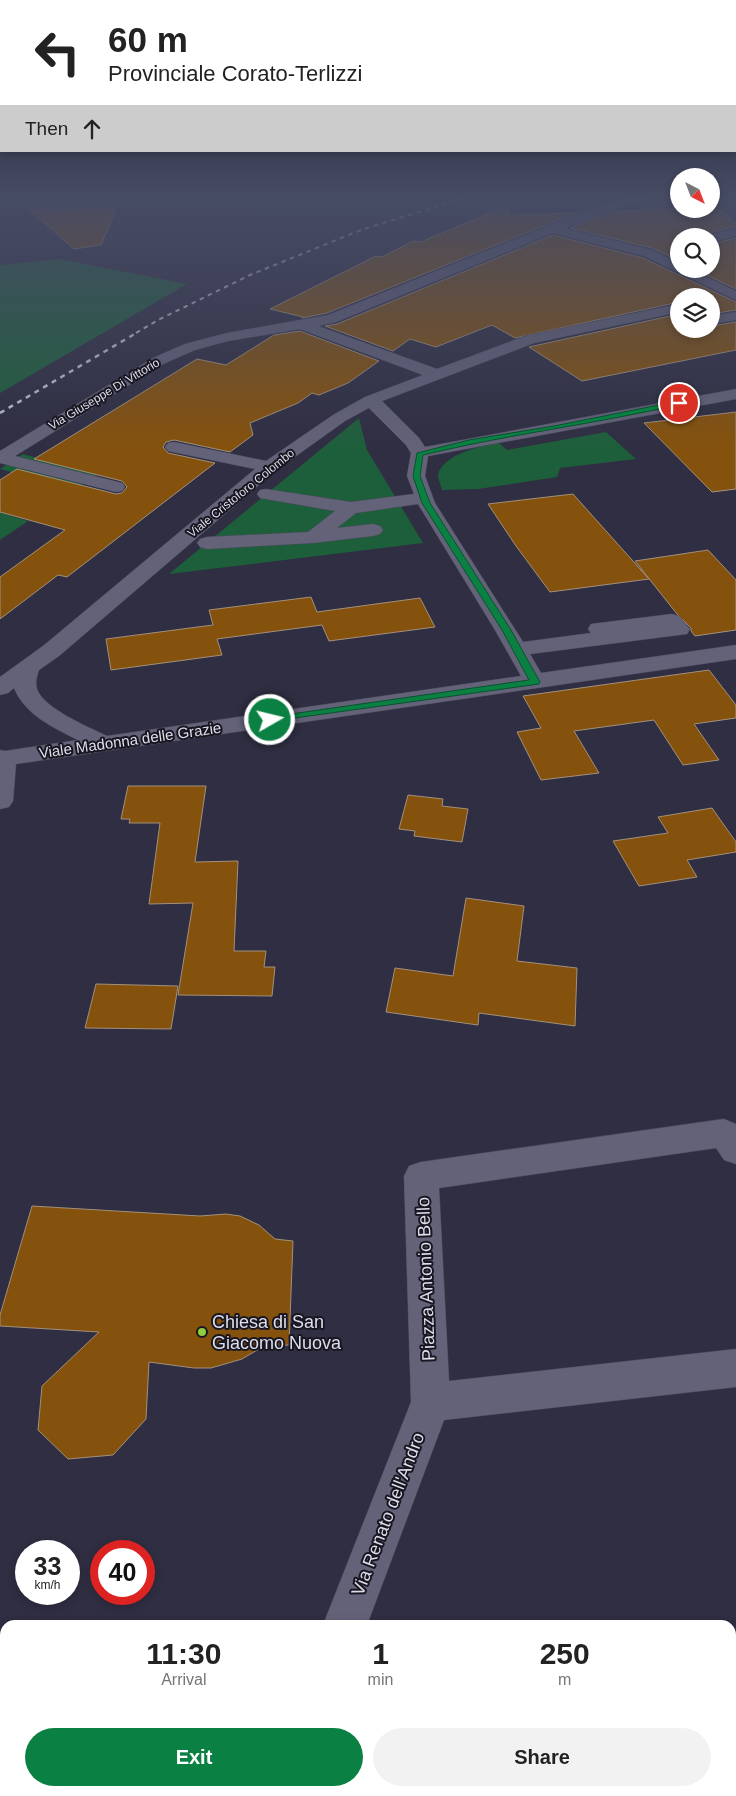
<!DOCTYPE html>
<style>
body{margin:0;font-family:Arial,sans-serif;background:#f2f2f2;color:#222;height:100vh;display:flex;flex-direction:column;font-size:19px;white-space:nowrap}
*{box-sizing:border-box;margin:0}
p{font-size:16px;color:#767676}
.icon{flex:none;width:28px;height:28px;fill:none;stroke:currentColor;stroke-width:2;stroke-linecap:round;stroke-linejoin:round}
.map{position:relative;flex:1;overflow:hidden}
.panel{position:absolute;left:0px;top:1620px;width:736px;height:176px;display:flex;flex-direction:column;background:#fff;border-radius:15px 15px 0 0;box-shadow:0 2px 8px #0003}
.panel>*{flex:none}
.banner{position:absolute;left:0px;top:0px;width:736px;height:152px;box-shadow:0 2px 8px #0003;background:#fff;color:#222;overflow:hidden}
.needle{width:32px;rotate:138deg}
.controls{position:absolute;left:670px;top:168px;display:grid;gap:10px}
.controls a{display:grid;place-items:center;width:50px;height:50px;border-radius:50%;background:#fff;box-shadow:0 2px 8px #0003;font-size:25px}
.speed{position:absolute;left:15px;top:1540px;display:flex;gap:10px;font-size:25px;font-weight:700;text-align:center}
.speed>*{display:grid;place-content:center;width:65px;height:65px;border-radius:50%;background:#fff;box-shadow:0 2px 8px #0003;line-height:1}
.speed small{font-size:12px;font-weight:400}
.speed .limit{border:8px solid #d22;background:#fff;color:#111}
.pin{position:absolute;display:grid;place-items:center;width:42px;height:42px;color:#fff;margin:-21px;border:2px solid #fff;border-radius:50%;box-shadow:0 1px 5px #0007}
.me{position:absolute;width:55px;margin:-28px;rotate:82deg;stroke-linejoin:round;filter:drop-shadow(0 0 4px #0008)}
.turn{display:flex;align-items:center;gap:18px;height:105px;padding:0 25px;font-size:22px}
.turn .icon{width:65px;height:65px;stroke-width:2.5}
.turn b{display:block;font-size:35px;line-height:42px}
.then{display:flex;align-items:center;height:48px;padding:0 25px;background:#0003;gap:10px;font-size:19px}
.eta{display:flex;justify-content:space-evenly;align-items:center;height:85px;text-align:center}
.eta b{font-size:30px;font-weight:800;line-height:35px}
.action{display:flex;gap:10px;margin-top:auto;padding:10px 25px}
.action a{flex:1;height:58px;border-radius:30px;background:#0b8043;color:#fff;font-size:20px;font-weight:800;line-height:58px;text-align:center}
.action a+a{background:#f2f2f2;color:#222}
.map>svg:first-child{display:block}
.green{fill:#1e5f3b}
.building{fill:#85520d;stroke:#a3907c}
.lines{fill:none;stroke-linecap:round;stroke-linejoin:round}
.minor-casing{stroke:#4b4a5b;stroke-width:1}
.minor{fill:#636279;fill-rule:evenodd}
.rail-far1{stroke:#c2c1d0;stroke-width:2;stroke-dasharray:4.5 4.5;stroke-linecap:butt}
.rail{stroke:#c2c1d0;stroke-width:2.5;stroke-dasharray:5 5;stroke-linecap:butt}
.route{fill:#0b8043;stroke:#07532c}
.poi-dot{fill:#8fcd41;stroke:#181721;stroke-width:2}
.labels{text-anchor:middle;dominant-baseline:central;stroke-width:4;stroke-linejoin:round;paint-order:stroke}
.far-street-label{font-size:12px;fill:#deddeb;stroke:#181721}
.street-label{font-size:15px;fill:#deddeb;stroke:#181721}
.near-street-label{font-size:18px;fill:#deddeb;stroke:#181721}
.near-poi-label{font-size:18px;fill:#deddeb;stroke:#181721;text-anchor:start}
</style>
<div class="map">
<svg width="736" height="1796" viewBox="0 0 736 1796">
<rect width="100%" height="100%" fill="#2f2e42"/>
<path class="green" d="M60,259L187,284L0,393V265Z
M359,418L367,450L423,543L169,574Z
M606,432L636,459L560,468L557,477L478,489L442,490C441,486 438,479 438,475C442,455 482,445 499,443L507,450Z
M23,454L99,474L75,489L0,469Z
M0,512L1,513L28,521L0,540Z"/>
<path class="building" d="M507,206L509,215L575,213L327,313L302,318L303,317L270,309L376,256L382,257L413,241L421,242Z
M717,207L736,224V226L706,234L704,236H679V261L652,248L570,228L615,211Z
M116,209L101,245L74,249L30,210Z
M553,235L643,258L736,302V310L711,314V296H679V302L515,338L492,325L436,347L410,339L393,351L325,326L337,324Z
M736,238V289L693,269H711V244Z
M679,314V329H711V326L736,322V350L582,381L529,347Z
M300,331L379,361L348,383L319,395L312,393L298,403L250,423L253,435L230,452L174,440L166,442L163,447L168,453L215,463L67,577L58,575L0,619V577L65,530L0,512V480L17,469L116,494L122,493L127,487L122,481L34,459L197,359L226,365L274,335Z
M736,412V489L712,492L644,423Z
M573,494L649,579L550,592L516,546L488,504Z
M708,550L736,580V630L695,636L691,631V628L677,614L635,561Z
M311,597L317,612L420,598L435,627L329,641L322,625L217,639L222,655L111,670L106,639L213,625L209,610Z
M709,670L736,705V718L694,724L719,760L683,765L654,720L574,731L599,773L541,780L517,732L541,728L523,696Z
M128,786H206L195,862L238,861L234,951H266L264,967H275L272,996L178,995L193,903L149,904L160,823H129L130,819H121Z
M408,795L443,799L442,806L468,809L462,842L414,836L415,831L399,829Z
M712,808L736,842V852L687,860L697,877L639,886L613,841L668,833L658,817Z
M466,898L524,906L517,961L577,968L575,1026L479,1013L478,1025L386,1012L395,968L453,976Z
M96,984L178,986L171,1029L85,1028Z
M32,1206L200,1216L226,1214L240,1216L259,1225L275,1239L293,1241L289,1345L264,1346L242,1359L211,1368H194L149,1362L146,1419L113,1455L68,1459L38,1430L42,1386L99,1332L0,1326V1315Z"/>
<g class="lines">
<defs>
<path id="minor" d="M627,198H643L641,200L564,228L652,250L679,263V269H689L736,291V300L644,256L553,233L336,322L318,326L437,369L525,336L679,304V312L534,343L382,401L419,438L425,447L736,389V399L428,456L425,476L435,503L523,642L591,633L588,629L591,624L599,623L672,614L679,616L690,629L687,634L679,635L530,654L541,673L736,645V659L16,764L13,801L9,807L0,809V750L5,751L78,740C54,728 25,715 14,688L8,693L0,695V677L43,646L255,469L168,451L165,447L168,443L174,442L266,461L333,415L365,397L423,375L300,329L228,341L195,350L163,364L15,456L122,483L125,487L122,491L116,492L0,463V451L153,358L185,344L227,333L328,315L587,210ZM369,408L406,445L411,453L407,476L414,494L351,502L266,489L260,490L257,494L260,498L335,511L308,532L207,537L200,539L197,543L200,547L207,549L313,543L373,536L380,534L383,530L380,526L373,524L337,528L356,513L418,504L495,630L521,676L107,736C89,727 44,709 37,689C35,682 37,676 39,670L59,656L275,471L345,421Z
M736,228V236L711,242V236H706Z
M736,312V320L711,324V316Z
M724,1119L736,1124V1164L724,1160L716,1148L439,1188L449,1381L736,1349V1387L444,1420L367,1625H323L411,1402L404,1176L409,1166L421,1162Z
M257,1791H305L303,1796H255Z"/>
</defs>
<use href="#minor" class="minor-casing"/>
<use href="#minor" class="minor"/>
<path class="rail-far1" d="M136,333L158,320L250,275L361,230L464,198"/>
<path class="rail" d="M0,413L138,332"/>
</g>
<linearGradient id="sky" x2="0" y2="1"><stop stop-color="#1a1924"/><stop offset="0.44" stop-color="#474c65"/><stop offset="1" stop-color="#474c65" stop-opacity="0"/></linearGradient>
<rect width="736" height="449" fill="url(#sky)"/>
<path class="route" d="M679,401L683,403L682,404C596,424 509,434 423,455L420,476L430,503L511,630L540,682L539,684L266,722L265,720L270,717L529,680L502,630L422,503L413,476L417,453L469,440L554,426Z"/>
<circle class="poi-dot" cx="202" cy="1332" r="5"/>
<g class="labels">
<g class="far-street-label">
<text transform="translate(104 394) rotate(-31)">Via Giuseppe Di Vittorio</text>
<text transform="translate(241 493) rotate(-39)">Viale Cristoforo Colombo</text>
</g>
<g class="street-label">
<text transform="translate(130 740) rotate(-8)">Viale Madonna delle Grazie</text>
</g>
<g class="near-street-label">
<text transform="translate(426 1279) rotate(-92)">Piazza Antonio Bello</text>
<text transform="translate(388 1514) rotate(-69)">Via Renato dell'Andro</text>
</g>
<g class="near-poi-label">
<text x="212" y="1322">Chiesa di San<tspan x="212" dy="21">Giacomo Nuova</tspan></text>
</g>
</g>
</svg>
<div class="controls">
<a><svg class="needle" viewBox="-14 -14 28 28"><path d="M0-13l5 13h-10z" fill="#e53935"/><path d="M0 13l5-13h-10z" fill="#767676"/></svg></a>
<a><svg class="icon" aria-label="search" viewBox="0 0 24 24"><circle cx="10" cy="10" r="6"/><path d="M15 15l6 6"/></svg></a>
<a><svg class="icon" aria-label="layers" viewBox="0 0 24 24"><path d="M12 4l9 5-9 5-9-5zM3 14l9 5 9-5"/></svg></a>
</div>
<div class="speed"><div>33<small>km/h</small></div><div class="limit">40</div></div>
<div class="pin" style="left:679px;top:403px;background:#d93025"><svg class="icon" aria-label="arrive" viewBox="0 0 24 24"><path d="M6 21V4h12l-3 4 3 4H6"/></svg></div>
<svg class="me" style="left:270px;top:720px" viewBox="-20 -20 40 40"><circle r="17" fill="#0b8043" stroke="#fff" stroke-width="3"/><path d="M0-11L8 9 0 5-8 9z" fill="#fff"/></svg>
<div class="banner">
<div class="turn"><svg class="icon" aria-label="left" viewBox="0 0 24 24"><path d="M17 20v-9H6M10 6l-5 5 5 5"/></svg><div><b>60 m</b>Provinciale Corato-Terlizzi</div></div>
<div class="then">Then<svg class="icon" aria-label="ahead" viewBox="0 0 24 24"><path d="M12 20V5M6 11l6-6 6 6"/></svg></div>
</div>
<section class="panel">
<div class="eta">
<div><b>11:30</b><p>Arrival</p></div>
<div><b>1</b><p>min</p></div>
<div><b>250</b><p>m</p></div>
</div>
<div class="action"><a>Exit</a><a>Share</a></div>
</section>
</div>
